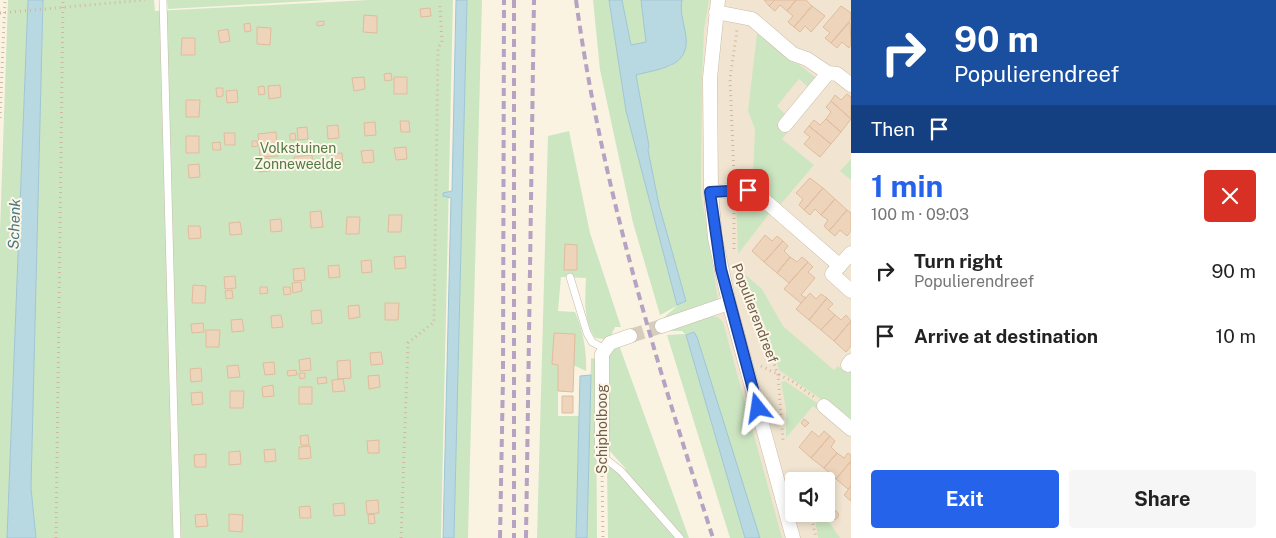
<!DOCTYPE html>
<meta charset="utf-8">
<style>
body{margin:0;font-family:"Public Sans",sans-serif;background:#f6f6f6;color:#222;height:100vh;display:flex;flex-direction:column;font-size:19px;white-space:nowrap}
*{box-sizing:border-box;margin:0}
p{font-size:16px;color:#767676}
.icon{flex:none;width:28px;height:28px;fill:none;stroke:currentColor;stroke-width:2;stroke-linecap:round;stroke-linejoin:round}
.map{position:relative;flex:1;overflow:hidden}
.panel{display:flex;flex-direction:column;background:#fff;width:425px}
.panel>*{flex:none}
.top-card{background:#1a4fa0;color:#fff;overflow:hidden}
.buttons{position:absolute;left:785px;top:472px;display:grid;gap:10px}
.buttons a{display:grid;place-items:center;width:50px;height:50px;border-radius:5px;background:#fff;box-shadow:0 2px 8px #0003;font-size:25px}
.pin{position:absolute;display:grid;place-items:center;width:42px;height:42px;color:#fff;margin:-21px;border-radius:10px;box-shadow:0 2px 8px #0006}
.me{position:absolute;width:55px;margin:-28px;rotate:345deg;stroke-linejoin:round;filter:drop-shadow(0 0 4px #0008)}
.turn{display:flex;align-items:center;gap:18px;height:105px;padding:0 20px;font-size:22px}
.turn .icon{width:65px;height:65px;stroke-width:2.5}
.turn b{display:block;font-size:35px;line-height:42px}
.then{display:flex;align-items:center;height:48px;padding:0 20px;background:#0003;gap:10px;font-size:19px}
.round{display:grid;place-items:center;flex:none;width:52px;height:52px;border-radius:5px;background:#f6f6f6}
.headline{display:flex;align-items:center;justify-content:space-between;height:85px;padding:0 20px}
h1{font-size:30px;font-weight:700;line-height:38px;color:#2563eb}
.cta{display:flex;gap:10px;margin-top:auto;padding:10px 20px}
.cta a{flex:1;height:58px;border-radius:5px;background:#2563eb;color:#fff;font-size:20px;font-weight:700;line-height:58px;text-align:center}
.cta a+a{background:#f6f6f6;color:#222}
ul{padding:0;list-style:none}
li{display:flex;align-items:center;gap:15px;height:65px;padding:0 20px}
li div{flex:1}
li b{display:block;font-size:19px}
li em{font-style:normal}
main{display:flex;flex:1;min-height:0}
.map>svg:first-child{display:block}
.residential{fill:#f1e5d1;fill-rule:evenodd}
.green{fill:#cde6c2}
.water{fill:#b8d8e2;stroke:#9fc6d2}
.building{fill:#edd4bb;stroke:#dfbc9d}
.lines{fill:none;stroke-linecap:round;stroke-linejoin:round}
.minor-tunnel{stroke:#d7cdbc;stroke-width:14;stroke-dasharray:14 7;stroke-linecap:butt}
.service-casing{stroke:#c9bba9;stroke-width:8}
.minor-casing{stroke:#c9bba9;stroke-width:15}
.path{stroke:#d1b79f;stroke-width:3;stroke-dasharray:1 4;stroke-linecap:butt}
.service{stroke:#fff;stroke-width:7}
.minor{stroke:#fff;stroke-width:14}
.rail{stroke:#b6a2c2;stroke-width:4;stroke-dasharray:8 5;stroke-linecap:butt}
.route-casing{stroke:#184099;stroke-width:12}
.route{stroke:#2563eb;stroke-width:9}
.labels{text-anchor:middle;dominant-baseline:central;stroke-width:4;stroke-linejoin:round;paint-order:stroke}
.park-label{font-size:14px;fill:#517a46;stroke:#fdf7e7}
.street-label{font-size:14px;fill:#6f5b4a;stroke:#fdf7e7}
.water-label{font-size:15px;font-style:italic;fill:#4a7888;stroke:#fdf7e7}
</style>
<main>
<div class="map">
<svg width="851" height="538" viewBox="0 0 851 538">
<rect width="100%" height="100%" fill="#faf3e2"/>
<path class="residential" d="M625,0H851V538H753L680,247ZM794,481H826V514H794Z"/>
<path class="green" d="M8,0H28L7,538H0V231Z
M43,0H154L155,11L368,0H453L441,538H36L31,488Z
M167,0H327L168,9Z
M467,0H482L468,538H454Z
M593,0H609L626,111L677,305L686,301L659,205L648,150L649,146L636,75L672,66L685,32L682,18V0H709L704,30L702,78L701,192L718,299L715,303L660,321L677,306L660,315L633,223L600,70Z
M622,0H641L647,42L631,45Z
M757,33L789,60L800,65L816,78L808,87L799,79L777,106L785,114L779,122L789,131L782,139L814,165L780,205L757,184H737L753,172L755,129L748,111Z
M569,131L590,233L621,327H615L611,336L603,339L595,338C583,320 585,299 586,278L561,277L558,311L575,312C583,329 587,352 586,371L573,365L575,334L554,333L552,364L558,365V416H579L576,538H537L548,136Z
M851,159V180L840,171Z
M748,198L769,214L738,254L736,199Z
M742,272L762,289L783,326L834,370L838,366L848,374L851,371V420L779,370L765,326L740,273Z
M711,316L718,317L723,322L782,538H760L694,332L686,335L745,538H730L667,335L685,334L682,331H662Z
M619,345L689,538H608L607,467L612,466L617,472L626,469L607,448L608,353Z
M591,358L596,359L597,538H587Z
M785,381L823,407L819,411L813,406L786,438V410L781,382Z
M819,514L825,516L840,538H818L815,518Z"/>
<path class="water" d="M28,0H43L31,488L36,538H7Z
M456,0H467L454,538H443L451,198L443,196V193L452,191Z
M609,0H622L631,45L646,42L641,0H682C680,11 683,20 685,31C693,67 662,68 636,75L649,146L648,150L659,205L686,301L677,305L626,111Z
M694,332L697,337L760,538H745L686,335Z
M591,375L587,538H576L580,376Z"/>
<path class="building" d="M764,0H775L769,6Z
M775,0H796L787,11L780,5L775,11L769,6Z
M796,0H806L812,6L794,27L788,22L793,16L787,11Z
M812,6L825,16L811,32L805,26L800,32L794,27Z
M841,6L851,13V19L831,43L825,38L830,33L823,27Z
M430,8L431,16L421,17L420,9Z
M364,15L377,16V33L363,32Z
M324,21V25L317,26V22Z
M850,22L851,45L849,48L842,42L837,48L831,43Z
M250,23L251,31L245,32L244,24Z
M257,27L271,28L270,45L257,44Z
M228,29L230,41L220,43L218,31Z
M182,38H195V55H181Z
M391,73L392,80L385,81L384,74Z
M364,77L365,89L354,91L352,78Z
M394,77H407V94H394Z
M280,85L281,97L269,99L268,86Z
M264,86L265,94L259,95L258,87Z
M216,88H223V96L217,97Z
M237,90L238,102L227,103L226,91Z
M847,94L851,97V119L831,101L835,95L841,100Z
M186,100H200L199,117H186Z
M831,101L851,119L841,132L826,119L831,112L826,107Z
M826,119L841,132L831,144L809,126L814,120L820,125Z
M400,121H409L410,132H401Z
M375,122L376,135L365,136L364,123Z
M338,125L339,138L328,139L327,126Z
M809,126L831,144L820,157L804,144L810,137L804,132Z
M307,127L308,139L298,140L297,128Z
M276,132L278,156L260,157L258,134Z
M224,133H235V145H225Z
M295,133L296,140H290V134Z
M186,136H199V153H186Z
M252,141H257L258,146L252,147Z
M220,142L221,150H213L212,143Z
M406,147L407,159L396,160L394,148Z
M373,150L374,162L363,163L361,151Z
M342,153L343,165L332,166L331,154Z
M312,155L313,167L295,169L294,157Z
M269,158L270,171L259,172L258,159Z
M199,164L200,177L189,178L188,165Z
M810,178L823,188L804,210L799,205L803,199L796,193Z
M823,188L835,199L821,215L815,209L810,215L804,210Z
M835,199L847,210L829,231L824,226L828,220L821,215Z
M847,210L851,213V231L847,236L840,230L835,236L829,231Z
M321,211L323,227L311,228L310,212Z
M389,215H402L401,232H388Z
M347,217H360L359,234H346Z
M281,219L282,231L271,232L270,220Z
M240,222L242,234L230,235L229,223Z
M188,226H200L201,238L189,239Z
M765,235L772,241L777,236L783,241L764,262L752,251Z
M783,241L788,246L784,251L790,257L777,273L764,262Z
M565,244L577,245V270H564Z
M405,256L406,268L395,269L394,257Z
M790,257L797,262L802,257L808,262L789,283L777,273Z
M371,260L372,272L362,273L361,261Z
M808,262L813,267L808,272L815,278L801,295L806,298L801,303L784,289Z
M339,265L340,277L329,278L328,266Z
M304,268L305,280L294,281L293,269Z
M235,276L236,288L225,289L224,277Z
M301,282L302,291L293,293L292,283Z
M193,285L206,286L205,303H192Z
M260,287H267L268,293L260,294Z
M283,287H290L291,294L284,295Z
M232,290L233,298L226,299L225,291Z
M810,293L816,299L821,294L827,298L809,320L796,309Z
M827,298L833,304L828,309L835,315L821,330L809,320Z
M385,303H399L398,320H385Z
M359,305L360,317L349,319L348,306Z
M321,310L322,323L312,324L311,311Z
M281,315L283,327L272,328L271,316Z
M835,315L841,320L846,315L851,321L834,341L821,330Z
M242,319L244,331L232,332L231,320Z
M851,321V346L846,352L834,341Z
M203,323L204,332L192,333L191,324Z
M206,330H220L219,347H206Z
M554,333L575,334L573,392L558,391V365L552,364Z
M381,352L383,364L371,365L370,353Z
M310,358L311,370L300,371L299,360Z
M350,360L351,378L338,379L337,361Z
M274,362L275,374L265,375L263,363Z
M238,365L240,377L228,378L227,366Z
M201,368L202,381L191,382L190,369Z
M296,370L297,375L288,376L287,371Z
M299,373H305V378L300,379Z
M379,375L380,387L369,389L368,376Z
M326,377L327,383L318,384L317,378Z
M343,379L345,391L333,392L332,380Z
M273,385L274,396L263,397L262,387Z
M299,387H312V404H299Z
M230,391H244L243,408H230Z
M202,392L203,404L192,405L191,393Z
M562,396H573V413H562Z
M804,419L809,423L805,427L801,423Z
M812,431L819,437L824,431L830,436L811,458L799,447Z
M308,435L309,445H301L300,436Z
M830,436L835,441L831,447L837,453L824,468L811,458Z
M379,440V453H368L367,441Z
M310,446L311,458L299,459V447Z
M275,449L276,461L265,462L264,450Z
M240,451L241,464L229,465V452Z
M837,453L844,458L848,453L851,455V461L836,479L824,468Z
M206,454V467H195L194,455Z
M851,461V486L848,489L836,479Z
M851,486V501L844,495Z
M378,500L379,513L367,514L366,501Z
M344,503L345,515L334,516L333,504Z
M310,506L311,518H300L299,507Z
M829.5 515a4.5 4.5 0 1 1 9 0a4.5 4.5 0 1 1-9 0Z
M206,514L208,526L196,527L195,515Z
M229,514L243,515L242,532L229,531Z
M374,514L375,523L369,524L368,515Z"/>
<g class="lines">
<path class="minor-tunnel" d="M630,336L662,326"/>
<defs>
<path id="service" d="M163,0L177,538
M570,277L587,333L592,342L605,349
M602,456L621,471L680,538"/>
<path id="minor" d="M718,0L710,78L711,192L715,238L729,303L793,538
M716,12L752,19L793,54L807,59L828,73L837,74L851,85
M785,125L828,73
M711,192L751,190L755,192L840,266
M851,253L832,274L851,291
M662,326L729,303
M848,365L851,361
M824,406L851,429
M602,456V354L610,343L630,336"/>
</defs>
<use href="#service" class="service-casing"/>
<use href="#minor" class="minor-casing"/>
<path class="path" d="M0,13L145,0
M0,118L5,0
M734,176L730,79L737,30
M734,249V205
M740,276L760,323L778,375L783,440
M761,366L792,381L814,397
M602,471L603,538
M792,473L796,481
M811,514L816,538
M56,538L63,0
M401,538L408,343L434,322L438,48L442,42L440,6"/>
<use href="#service" class="service"/>
<use href="#minor" class="minor"/>
<path class="rail" d="M514,0V538
M576,0C601,184 656,361 713,538
M500,538L503,377L504,0
M526,538L534,0"/>
</g>
<g class="lines">
<defs>
<path id="route" d="M748,190L710,192L721,269L758,408"/>
</defs>
<use href="#route" class="route-casing"/>
<use href="#route" class="route"/>
</g>
<g class="labels">
<g class="park-label">
<text x="298" y="148">Volkstuinen<tspan x="298" dy="16">Zonneweelde</tspan></text>
</g>
<g class="street-label">
<text transform="translate(755 313) rotate(69)">Populierendreef</text>
<text transform="translate(602 429) rotate(-90)">Schipholboog</text>
</g>
<g class="water-label">
<text transform="translate(14 224) rotate(-88)">Schenk</text>
</g>
</g>
</svg>
<div class="buttons">
<a><svg class="icon" aria-label="sound" viewBox="0 0 24 24"><path d="M4 9h4l5-4v14l-5-4H4zM17 9q2 3 0 6"/></svg></a>
</div>
<div class="pin" style="left:748px;top:190px;background:#d93025"><svg class="icon" aria-label="arrive" viewBox="0 0 24 24"><path d="M6 21V4h12l-3 4 3 4H6"/></svg></div>
<svg class="me" style="left:758px;top:408px" viewBox="-20 -20 40 40"><path d="M0-17L14 15 0 8-14 15z" fill="#2563eb" stroke="#fff" stroke-width="4"/></svg>
</div>
<section class="panel">
<div class="top-card">
<div class="turn"><svg class="icon" aria-label="right" viewBox="0 0 24 24"><path d="M7 20v-9h11M14 6l5 5-5 5"/></svg><div><b>90 m</b>Populierendreef</div></div>
<div class="then">Then<svg class="icon" aria-label="arrive" viewBox="0 0 24 24"><path d="M6 21V4h12l-3 4 3 4H6"/></svg></div>
</div>
<div class="headline"><div><h1>1 min</h1><p>100 m · 09:03</p></div><a class="round" style="background:#d93025;color:#fff"><svg class="icon" aria-label="close" viewBox="0 0 24 24"><path d="M6 6l12 12M18 6L6 18"/></svg></a></div>
<ul>
<li><svg class="icon" aria-label="right" viewBox="0 0 24 24"><path d="M7 20v-9h11M14 6l5 5-5 5"/></svg><div><b>Turn right</b><p>Populierendreef</p></div><em>90 m</em></li>
<li><svg class="icon" aria-label="arrive" viewBox="0 0 24 24"><path d="M6 21V4h12l-3 4 3 4H6"/></svg><div><b>Arrive at destination</b></div><em>10 m</em></li>
</ul>
<div class="cta"><a>Exit</a><a>Share</a></div>
</section>
</main>
